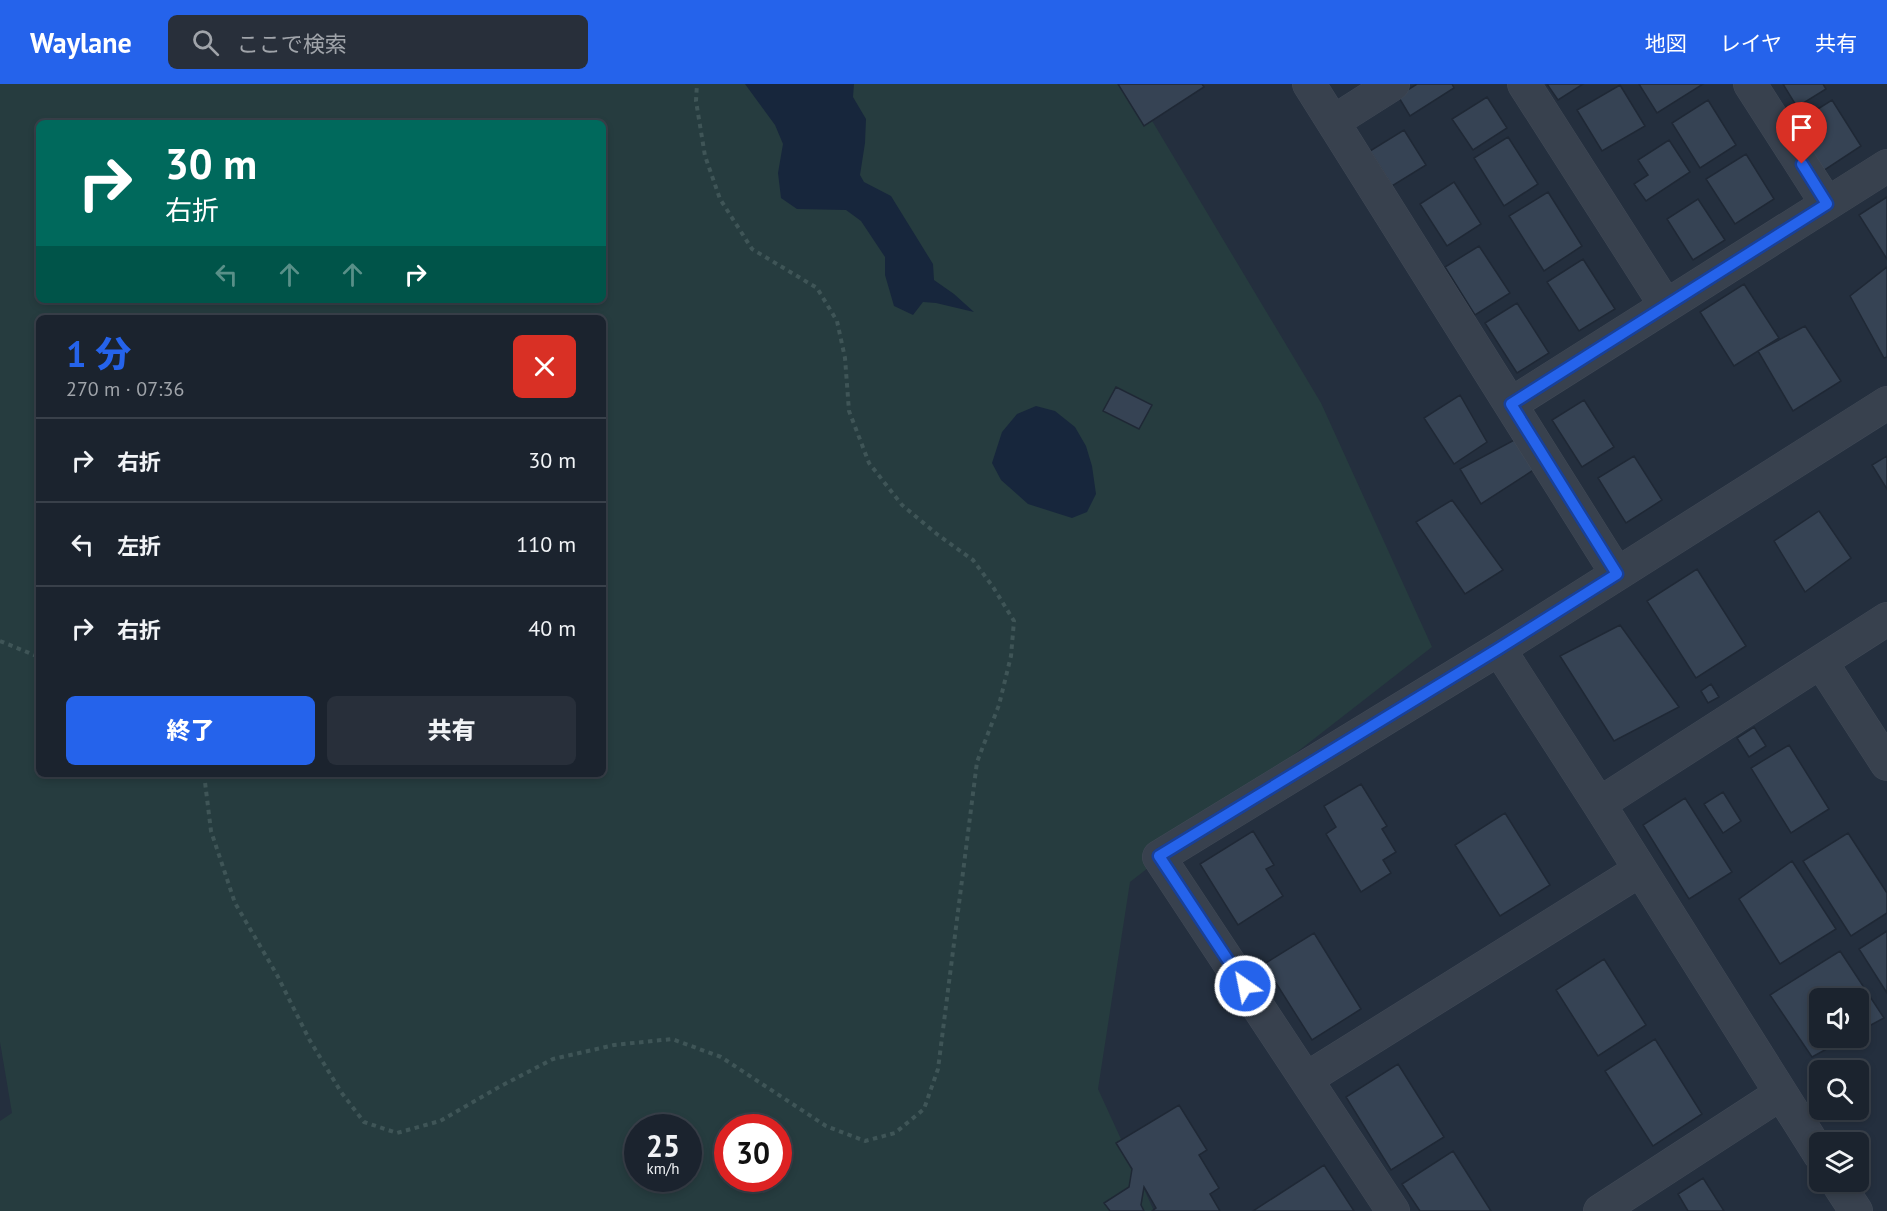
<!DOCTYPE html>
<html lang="ja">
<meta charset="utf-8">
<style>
body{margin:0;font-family:"PT Sans","Noto Sans JP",sans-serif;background:#282f3a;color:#f1f3f6;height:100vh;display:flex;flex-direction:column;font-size:22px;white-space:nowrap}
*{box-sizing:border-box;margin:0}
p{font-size:20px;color:#a0a4aa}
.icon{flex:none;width:33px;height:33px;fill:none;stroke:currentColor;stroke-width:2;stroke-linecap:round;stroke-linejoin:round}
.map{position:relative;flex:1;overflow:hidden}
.sheet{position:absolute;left:36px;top:231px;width:570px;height:462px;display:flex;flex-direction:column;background:#1b232e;border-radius:9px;box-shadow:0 3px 9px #0003,0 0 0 2px #39404a}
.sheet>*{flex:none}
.banner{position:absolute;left:36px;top:36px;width:570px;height:183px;border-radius:9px;box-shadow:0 3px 9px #0003,0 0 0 2px #39404a;background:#00695c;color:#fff;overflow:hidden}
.buttons{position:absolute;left:1809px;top:904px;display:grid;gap:12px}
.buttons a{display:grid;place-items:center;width:60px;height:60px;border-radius:9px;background:#1b232e;box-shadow:0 3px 9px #0003,0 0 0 2px #39404a;font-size:30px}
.speed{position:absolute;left:624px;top:1030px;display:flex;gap:12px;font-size:30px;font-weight:700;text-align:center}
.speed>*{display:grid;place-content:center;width:78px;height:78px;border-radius:50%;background:#1b232e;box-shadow:0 3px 9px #0003,0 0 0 2px #39404a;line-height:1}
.speed small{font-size:15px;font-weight:400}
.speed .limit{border:9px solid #d22;background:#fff;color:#111}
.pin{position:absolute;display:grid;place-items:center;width:51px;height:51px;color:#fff;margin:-62px -26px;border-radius:50% 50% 50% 0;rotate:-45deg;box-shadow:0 0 6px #0007}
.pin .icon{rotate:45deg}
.me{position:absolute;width:66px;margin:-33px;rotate:327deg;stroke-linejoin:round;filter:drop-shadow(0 0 4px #0008)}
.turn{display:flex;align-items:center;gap:21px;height:126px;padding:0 30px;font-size:27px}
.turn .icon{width:78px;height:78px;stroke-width:2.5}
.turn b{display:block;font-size:42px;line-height:51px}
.lanes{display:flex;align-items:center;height:57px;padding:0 30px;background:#0003;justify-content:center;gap:30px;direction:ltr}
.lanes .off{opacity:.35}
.round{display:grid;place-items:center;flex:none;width:63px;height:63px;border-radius:9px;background:#282f3a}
.summary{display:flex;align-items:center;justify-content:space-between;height:102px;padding:0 30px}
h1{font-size:36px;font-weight:800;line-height:45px;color:#2563eb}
.cta{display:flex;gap:12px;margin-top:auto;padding:12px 30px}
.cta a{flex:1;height:69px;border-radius:9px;background:#2563eb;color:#fff;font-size:24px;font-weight:800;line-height:69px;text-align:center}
.cta a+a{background:#282f3a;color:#f1f3f6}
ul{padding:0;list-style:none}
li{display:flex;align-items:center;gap:18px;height:84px;padding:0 30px;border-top:2px solid #39404a}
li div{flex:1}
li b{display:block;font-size:22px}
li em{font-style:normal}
header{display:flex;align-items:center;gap:36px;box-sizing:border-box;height:84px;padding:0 30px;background:#2563eb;color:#fff}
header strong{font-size:28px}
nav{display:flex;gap:33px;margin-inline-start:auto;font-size:21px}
.search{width:420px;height:54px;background:#282f3a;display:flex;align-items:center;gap:15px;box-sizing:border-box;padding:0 21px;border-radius:9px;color:#a0a4aa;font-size:22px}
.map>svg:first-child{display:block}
.green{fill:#263c3f;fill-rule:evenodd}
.water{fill:#17263c}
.building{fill:#364354;stroke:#1f2835;stroke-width:1.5}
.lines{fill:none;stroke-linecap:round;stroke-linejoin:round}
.minor-casing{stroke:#414a57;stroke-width:34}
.path{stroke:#3f5557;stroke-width:4;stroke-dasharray:4.5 4.5;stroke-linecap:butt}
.minor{stroke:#38414e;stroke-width:33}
.route-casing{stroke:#184099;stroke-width:15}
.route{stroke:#2563eb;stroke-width:10}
</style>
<header>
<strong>Waylane</strong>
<div class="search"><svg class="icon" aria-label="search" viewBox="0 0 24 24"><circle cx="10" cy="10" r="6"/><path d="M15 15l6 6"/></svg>ここで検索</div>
<nav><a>地図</a><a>レイヤ</a><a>共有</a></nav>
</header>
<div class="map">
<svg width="1887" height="1127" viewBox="0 0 1887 1127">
<rect width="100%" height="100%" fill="#242f3e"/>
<path class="green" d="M0,0H1130L1321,319L1432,563L1130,798L1098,1005L1154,1127H0V1037L12,1029L0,958ZM39,39H603V216H39ZM39,234H603V690H39ZM638,1044H688V1095H638ZM728,1044H778V1095H728Z"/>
<path class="water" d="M745,0H854L853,13L866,35L865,59L860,91L864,98L891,112L933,180L934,196L954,210L974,228L936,219L923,218L913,231L894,222L885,191V173L861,137L846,126L797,125L781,114L778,89L783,60L775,41Z
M1036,322L1055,327L1075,343L1086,362L1092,382L1096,410L1087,428L1072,434L1028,420L1001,396L992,379L1002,348L1017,330Z"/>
<path class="building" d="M1118,0H1202L1204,3L1144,42Z
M1417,0H1452L1454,4L1410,32L1398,12Z
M1547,0H1583L1558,16Z
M1639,0H1703L1657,29Z
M1783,0H1823L1826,5L1797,23Z
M1620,1L1645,42L1602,67L1577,26Z
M1487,13L1507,44L1473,66L1452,35Z
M1708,16L1736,61L1700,84L1672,39Z
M1832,16L1861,62L1823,87L1794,40Z
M1404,46L1426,81L1392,102L1370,67Z
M1508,53L1538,100L1504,122L1474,74Z
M1669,56L1690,88L1646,117L1634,100L1648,91L1638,76Z
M1746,70L1774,115L1735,140L1706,95Z
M1454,98L1481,140L1447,162L1420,120Z
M1548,108L1582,162L1544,187L1509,132Z
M1887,113V175L1859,131Z
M1698,115L1725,156L1693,176L1667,135Z
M1479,162L1510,209L1475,231L1445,183Z
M1583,175L1615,225L1579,247L1547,198Z
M1887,183V273L1884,274L1850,212Z
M1744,200L1779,254L1734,282L1700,228Z
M1517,219L1549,269L1517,289L1485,239Z
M1805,242L1841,297L1793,327L1758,267Z
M1116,303L1152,321L1139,345L1103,327Z
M1460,311L1487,358L1454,380L1424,334Z
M1584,316L1614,363L1582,383L1552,336Z
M1518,354L1538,383L1481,420L1460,385Z
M1634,372L1662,416L1626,439L1598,394Z
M1887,372V405L1872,381Z
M1452,416L1503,486L1465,510L1416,438Z
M1819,427L1851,474L1805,508L1774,457Z
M1697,485L1746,562L1696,594L1647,517Z
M1620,541L1679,623L1614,657L1560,572Z
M1711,600L1719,613L1708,619L1701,607Z
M1754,643L1766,662L1749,673L1737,654Z
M1789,661L1829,725L1791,749L1751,684Z
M1361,700L1387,742L1382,745L1396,768L1383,776L1391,789L1361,808L1326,750L1336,743L1324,722Z
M1723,708L1741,737L1723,749L1704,720Z
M1685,714L1732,788L1689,815L1643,741Z
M1505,729L1550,801L1500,832L1455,761Z
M1253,747L1274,781L1266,785L1283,812L1238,841L1200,780Z
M1848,749L1887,809V829L1851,852L1803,777Z
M1792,777L1836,845L1780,880L1739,815Z
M1887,847V909L1859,865Z
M1314,849L1361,925L1312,956L1264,880Z
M1840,867L1884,934L1858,948V915H1820V954H1847L1812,973L1770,911Z
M1604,875L1646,941L1598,972L1556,906Z
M1655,955L1702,1030L1653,1062L1605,987Z
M1398,980L1444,1053L1391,1086L1346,1013Z
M1179,1021L1207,1066L1199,1071L1219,1104L1210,1110L1220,1127H1152L1156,1124L1144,1103L1141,1121L1144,1127H1110L1104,1119L1129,1103L1132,1085L1116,1059Z
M1453,1067L1491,1127H1420L1402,1100Z
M1324,1081L1354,1127H1253Z
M1703,1094L1724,1127H1688L1678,1110Z"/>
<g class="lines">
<defs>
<path id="minor" d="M1309,0L1617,490
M1524,0L1666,222
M1750,0L1827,120
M1333,38L1393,0
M1511,320L1887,82
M1499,565L1599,720L1820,1071
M1821,578L1887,680
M1599,720L1887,535
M1306,995L1640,786
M1837,1098L1856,1127
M1393,1127L1159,773L1499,565L1887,319
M1600,1127L1780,1010"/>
</defs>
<use href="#minor" class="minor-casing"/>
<path class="path" d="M0,557L39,573
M204,690L211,747L235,819L277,891L309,955L341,1008L364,1038L397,1049L440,1037L499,1003L553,975L614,961L672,955L721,973L826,1042L865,1057L895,1049L924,1025L938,985L977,678L999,621L1011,572L1014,537L993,503L973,476L938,451L902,421L869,379L849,327L845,274L837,237L817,204L752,165L720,115L705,72L696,17L697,0"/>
<use href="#minor" class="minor"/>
</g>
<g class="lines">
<defs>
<path id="route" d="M1245,902L1159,772L1498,565L1617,490L1511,320L1827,120L1802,80"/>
</defs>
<use href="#route" class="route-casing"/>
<use href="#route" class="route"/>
</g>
</svg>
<div class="buttons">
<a><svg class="icon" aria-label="sound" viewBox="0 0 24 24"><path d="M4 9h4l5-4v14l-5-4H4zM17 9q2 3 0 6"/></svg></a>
<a><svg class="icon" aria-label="search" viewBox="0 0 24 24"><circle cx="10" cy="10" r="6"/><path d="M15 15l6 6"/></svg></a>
<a><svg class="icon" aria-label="layers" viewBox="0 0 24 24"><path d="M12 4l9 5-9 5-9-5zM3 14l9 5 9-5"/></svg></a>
</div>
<div class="speed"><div>25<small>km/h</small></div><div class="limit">30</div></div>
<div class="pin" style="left:1802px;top:80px;background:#d93025"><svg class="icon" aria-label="arrive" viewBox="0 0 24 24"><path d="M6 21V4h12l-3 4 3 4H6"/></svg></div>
<svg class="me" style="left:1245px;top:902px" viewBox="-20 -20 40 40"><circle r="17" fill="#2563eb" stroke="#fff" stroke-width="3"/><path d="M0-11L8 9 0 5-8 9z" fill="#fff"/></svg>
<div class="banner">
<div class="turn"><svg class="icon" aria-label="right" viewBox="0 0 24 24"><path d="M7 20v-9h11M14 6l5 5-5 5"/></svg><div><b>30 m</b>右折</div></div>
<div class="lanes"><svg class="icon off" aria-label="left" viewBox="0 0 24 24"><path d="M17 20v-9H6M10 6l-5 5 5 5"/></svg><svg class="icon off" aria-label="ahead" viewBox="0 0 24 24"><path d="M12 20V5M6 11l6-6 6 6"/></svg><svg class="icon off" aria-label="ahead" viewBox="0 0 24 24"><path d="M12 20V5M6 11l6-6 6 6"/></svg><svg class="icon" aria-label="right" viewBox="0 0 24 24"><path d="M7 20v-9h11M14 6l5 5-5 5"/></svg></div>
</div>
<section class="sheet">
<div class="summary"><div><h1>1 分</h1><p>270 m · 07:36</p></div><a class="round" style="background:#d93025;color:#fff"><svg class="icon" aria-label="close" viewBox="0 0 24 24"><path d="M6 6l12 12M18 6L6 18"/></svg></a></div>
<ul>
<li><svg class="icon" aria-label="right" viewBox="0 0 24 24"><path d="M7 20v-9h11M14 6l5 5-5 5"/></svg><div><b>右折</b></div><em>30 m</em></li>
<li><svg class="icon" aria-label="left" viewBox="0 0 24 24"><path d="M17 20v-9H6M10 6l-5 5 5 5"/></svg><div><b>左折</b></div><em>110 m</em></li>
<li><svg class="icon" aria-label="right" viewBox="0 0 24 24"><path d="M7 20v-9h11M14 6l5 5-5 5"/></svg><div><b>右折</b></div><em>40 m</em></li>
</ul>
<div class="cta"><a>終了</a><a>共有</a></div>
</section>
</div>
